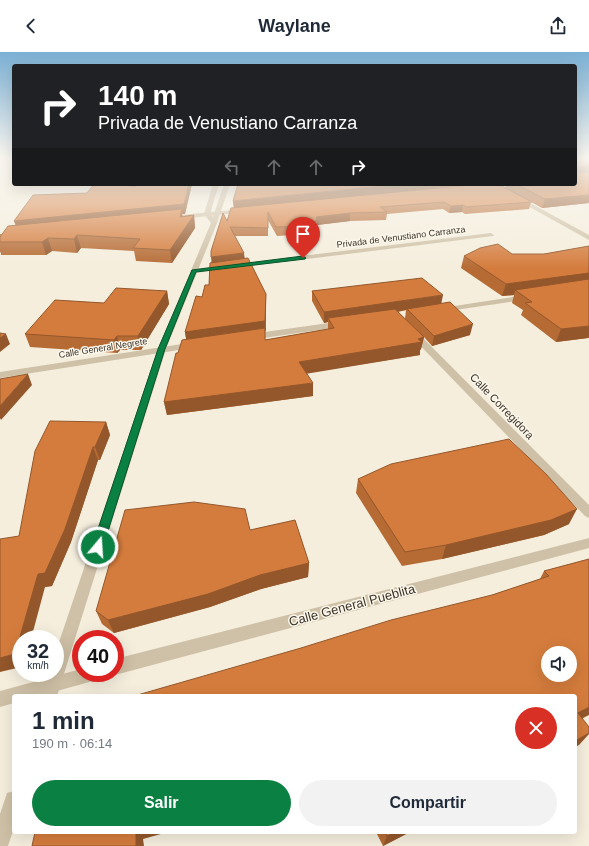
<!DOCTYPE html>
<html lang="es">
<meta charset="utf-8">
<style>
body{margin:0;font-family:Arial,sans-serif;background:#f2f2f3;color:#1f2937;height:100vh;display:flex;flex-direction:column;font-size:15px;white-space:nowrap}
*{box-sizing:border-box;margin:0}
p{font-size:13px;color:#747a83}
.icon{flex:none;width:22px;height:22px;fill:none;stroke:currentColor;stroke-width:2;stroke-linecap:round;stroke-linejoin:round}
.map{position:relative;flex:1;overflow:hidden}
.details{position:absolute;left:12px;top:642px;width:565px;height:140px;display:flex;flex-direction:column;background:#fff;border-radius:4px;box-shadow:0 4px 16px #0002}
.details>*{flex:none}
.banner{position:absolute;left:12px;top:12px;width:565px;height:122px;border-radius:4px;box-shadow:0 4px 16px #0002;background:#202124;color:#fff;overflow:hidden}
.controls{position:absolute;left:541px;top:594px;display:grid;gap:8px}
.controls a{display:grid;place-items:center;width:36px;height:36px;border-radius:50%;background:#fff;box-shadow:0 4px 16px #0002;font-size:20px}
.speed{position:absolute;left:12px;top:578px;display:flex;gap:8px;font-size:20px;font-weight:700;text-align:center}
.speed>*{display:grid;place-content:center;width:52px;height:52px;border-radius:50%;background:#fff;box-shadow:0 4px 16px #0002;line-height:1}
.speed small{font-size:10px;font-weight:400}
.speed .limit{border:6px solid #d22;background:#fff;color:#111}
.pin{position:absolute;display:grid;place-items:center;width:34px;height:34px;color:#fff;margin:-41px -17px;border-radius:50% 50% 50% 0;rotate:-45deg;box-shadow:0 0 4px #0007}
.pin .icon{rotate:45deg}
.me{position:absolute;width:44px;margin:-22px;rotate:18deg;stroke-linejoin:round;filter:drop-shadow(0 0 3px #0008)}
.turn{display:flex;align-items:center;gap:14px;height:84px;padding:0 20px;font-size:18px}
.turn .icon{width:52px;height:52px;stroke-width:2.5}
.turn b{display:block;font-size:28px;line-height:34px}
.lanes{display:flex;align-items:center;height:38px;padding:0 20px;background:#0003;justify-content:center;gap:20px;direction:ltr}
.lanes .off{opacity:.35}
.round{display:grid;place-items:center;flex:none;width:42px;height:42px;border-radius:21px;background:#f2f2f3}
.summary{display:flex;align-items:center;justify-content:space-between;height:68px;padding:0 20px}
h1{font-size:24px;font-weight:800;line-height:30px}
.action{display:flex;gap:8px;margin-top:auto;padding:8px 20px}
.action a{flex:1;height:46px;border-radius:24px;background:#0b8043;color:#fff;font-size:16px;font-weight:800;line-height:46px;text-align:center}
.action a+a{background:#f2f2f3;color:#1f2937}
header{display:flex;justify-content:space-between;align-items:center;height:52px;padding:0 20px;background:#fff;font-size:18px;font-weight:800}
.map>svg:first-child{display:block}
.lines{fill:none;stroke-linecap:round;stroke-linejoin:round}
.minor{fill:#cfc1a7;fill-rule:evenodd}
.tertiary{fill:#cfc1a7;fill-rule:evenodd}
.wall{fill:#b66b34;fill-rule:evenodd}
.shaded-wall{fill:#94572b}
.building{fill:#d47c3d;stroke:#94572b;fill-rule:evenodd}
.route{fill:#0b8043;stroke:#07532c}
.labels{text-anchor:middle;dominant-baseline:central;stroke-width:3;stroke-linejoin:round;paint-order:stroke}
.far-street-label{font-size:9px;fill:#3b3228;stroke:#fcf7eb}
.street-label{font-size:11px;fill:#3b3228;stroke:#fcf7eb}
.near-street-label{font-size:13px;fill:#3b3228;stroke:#fcf7eb}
</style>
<header><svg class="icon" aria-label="back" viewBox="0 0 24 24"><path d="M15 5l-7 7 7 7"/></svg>Waylane<svg class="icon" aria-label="share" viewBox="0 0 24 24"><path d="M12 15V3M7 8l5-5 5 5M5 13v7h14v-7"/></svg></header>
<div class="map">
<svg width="589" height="794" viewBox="0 0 589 794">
<rect width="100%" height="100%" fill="#f5eedd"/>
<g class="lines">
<path class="minor" d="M499,132H517L486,137L483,135Z
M517,146H521L589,183V188L517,148Z
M244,157L246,158V160L180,167L177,165L180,163Z
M491,181L494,183L493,184L194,221L190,219L194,217Z
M527,243L531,245L530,247L441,260L437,258L441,256Z
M343,269L347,272L346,274L251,288L247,285L251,282Z
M413,278L416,279L589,453V466L585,464L410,283L409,281Z
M195,290L198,291L199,293L198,295L0,326V320Z
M589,486V496L115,623L111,621H115V607Z
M81,617V621H101L99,626L93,629L39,644H14V651L0,655V639Z"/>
<path class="tertiary" d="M213,132H219L210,162L213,165L224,132H230L217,171L166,297L57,644H41L49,621H55V602L158,297L211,171L204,162Z
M14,739V776L8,794H0V762L7,741Z"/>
</g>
<path class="wall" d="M589,106V151L542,156L531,150L529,157L465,162L462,160L449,161L443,157L387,162L386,168L350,169L317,173V177L309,178V182L277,184L268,168V184H235L245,207L266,252V279H265V288L328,277V270L324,271L312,249V239L441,252L470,283L432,294L424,285L421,297L420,298V303L306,321L313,344L167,363L164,350L178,301L186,287L185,280L202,245L209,233L211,211L227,169L234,156L233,149L505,136L506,132H575ZM406,258L405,267L398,260Z
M94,132H134L133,134H136V132H192L185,162H182L183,164L194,163L195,176L172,211L136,209L134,199L81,196L77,201L52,199L46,203H1V200L0,201V182H1L2,183L16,173L14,169L87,141Z
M589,194V286H588L556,290L521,263L523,258L512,251L514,243L502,244L461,216L464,204L512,202H544Z
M167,239L169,252L141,298H120L117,301L30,295L25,282L104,251Z
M106,370L110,383L100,408H98L71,490L52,534L45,535L19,484Z
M358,427L569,472L544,483L442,507L402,514L356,441Z
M250,478L309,511L308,525L261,537L210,555L114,581L102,572L96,559Z
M589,507L583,667L579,693L492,543L540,527L544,519Z
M376,780H410L383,794Z"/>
<path class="shaded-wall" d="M589,114V121L575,122L577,115Z
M129,132H134L130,142L128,133Z
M189,132H192L185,162H182L183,169L18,179L14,169Z
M403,132H483L234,157L233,149Z
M589,143V151L542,156L545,147Z
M463,153L462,160L449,161L451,154Z
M350,161V169L317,173V169L316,165Z
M194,163L195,176L172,211L170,198Z
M77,183L81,196L77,201L74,187Z
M48,186L52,199L46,203L42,190Z
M244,201L245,209L212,213L211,205Z
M589,221V232L515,238L514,243L502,244L506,232Z
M167,239L169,252L141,298L138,284Z
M266,242L265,288L187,291L185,280Z
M443,243L441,253L407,257L406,258L330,270L328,266V270L324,271V260Z
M473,272L470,283L432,294L434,284Z
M589,274V284L588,286L556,290L561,277Z
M6,282L10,292L0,300V286Z
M117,284L120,298L117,301L114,288Z
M424,285L421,297L420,298V303L299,323V310Z
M28,322L32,333L1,368L0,366V354Z
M313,331V344L167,363L164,350Z
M106,370L110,383L100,408L95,395Z
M93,395L98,408L71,490L52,534L45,535L31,587H21V615L0,620V606L38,522Z
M577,457L569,472L544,483L442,507L446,493Z
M309,511L308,525L261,537L210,555L114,581L108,568L260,523Z
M589,655V663L575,670L578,661Z
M589,681V682L579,693L575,695V689Z
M136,780H168L143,787L144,794H136Z
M395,780H410L383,794L387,784Z"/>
<path class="building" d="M575,106H589V114L577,115V121L589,120V143L545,147L516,132H575Z
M94,132H129L128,133L130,134H136V132H189L184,152L14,169L33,143L87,141Z
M238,132H403L233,149Z
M479,132H498L532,150L466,155L463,153L451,154L444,150L380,155L387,160L350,161L316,165L317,169L306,170L309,174L276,175L268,160V176L230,175L244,201L211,205V199L223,161L227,169L231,156Z
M182,157L180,165L194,163L170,198L133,196L140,187L77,183L74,187L48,186L42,190H0V185L8,174Z
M498,192L512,202H544L589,194V221L506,232L464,204L480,196Z
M248,206L266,242L265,269L185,280L196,244L202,245L205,233H209L210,211Z
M422,226L443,243L324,260L312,239Z
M589,227V274L561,277L525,251L532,250L515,238Z
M116,236L167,239L138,284H117L114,288L25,282L55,248L104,251Z
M450,250L473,272L434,284L407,257Z
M395,257L424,285L418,287L422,290L299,310L313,331L164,350L176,301H178L182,288L265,276V288L334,276L328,266Z
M0,281L6,282L0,286Z
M28,322L0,354V327Z
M50,369L106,370L95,395H93L65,477L45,521L38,522L15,602L0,606V487L19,484L35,399Z
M509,387L546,422L577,457L551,468L446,493L405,500L358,427L391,412Z
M194,450L245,457L250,478L295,468L309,511L260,523L208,542L108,568L96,559L125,458Z
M589,507V655L578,661L589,675V681L575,689V644H134L301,596L391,568L492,543L549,524L544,519ZM548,601H570V623H548Z
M35,780H136V794H32Z
M385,780H395L387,784Z"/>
<linearGradient id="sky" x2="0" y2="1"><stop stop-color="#7bb0d4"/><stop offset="0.49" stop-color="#faf7f0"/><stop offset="1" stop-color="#faf7f0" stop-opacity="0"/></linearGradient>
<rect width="589" height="217" fill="url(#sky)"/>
<path class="route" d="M303,204L306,206L305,207L196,220L165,297L103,495L102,498L98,499L94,498L92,495L158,297L192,218Z"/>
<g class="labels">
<g class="far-street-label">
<text transform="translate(401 185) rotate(-7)">Privada de Venustiano Carranza</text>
<text transform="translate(103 296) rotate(-9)">Calle General Negrete</text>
</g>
<g class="street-label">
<text transform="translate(502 354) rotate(46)">Calle Corregidora</text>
</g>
<g class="near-street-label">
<text transform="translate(352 553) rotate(-15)">Calle General Pueblita</text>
</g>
</g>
</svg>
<div class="controls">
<a><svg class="icon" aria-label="sound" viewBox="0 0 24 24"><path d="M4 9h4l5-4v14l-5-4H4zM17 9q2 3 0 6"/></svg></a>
</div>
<div class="speed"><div>32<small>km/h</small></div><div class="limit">40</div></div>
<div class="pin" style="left:303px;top:206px;background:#d93025"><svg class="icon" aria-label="arrive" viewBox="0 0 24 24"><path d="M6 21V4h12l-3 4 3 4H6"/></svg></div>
<svg class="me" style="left:98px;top:495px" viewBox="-20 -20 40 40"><circle r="17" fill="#0b8043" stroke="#fff" stroke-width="3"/><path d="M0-11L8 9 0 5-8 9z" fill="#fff"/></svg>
<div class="banner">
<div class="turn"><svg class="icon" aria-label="right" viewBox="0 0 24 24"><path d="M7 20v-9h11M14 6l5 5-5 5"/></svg><div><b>140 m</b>Privada de Venustiano Carranza</div></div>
<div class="lanes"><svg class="icon off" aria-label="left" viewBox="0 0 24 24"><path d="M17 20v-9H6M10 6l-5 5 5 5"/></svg><svg class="icon off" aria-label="ahead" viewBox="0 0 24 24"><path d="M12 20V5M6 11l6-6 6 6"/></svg><svg class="icon off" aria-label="ahead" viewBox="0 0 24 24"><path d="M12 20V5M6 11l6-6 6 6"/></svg><svg class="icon" aria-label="right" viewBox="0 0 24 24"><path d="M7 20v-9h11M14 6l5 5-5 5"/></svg></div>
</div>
<section class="details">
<div class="summary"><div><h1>1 min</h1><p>190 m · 06:14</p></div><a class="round" style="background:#d93025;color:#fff"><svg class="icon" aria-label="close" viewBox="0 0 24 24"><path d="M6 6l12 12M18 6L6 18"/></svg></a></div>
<div class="action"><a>Salir</a><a>Compartir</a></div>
</section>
</div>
